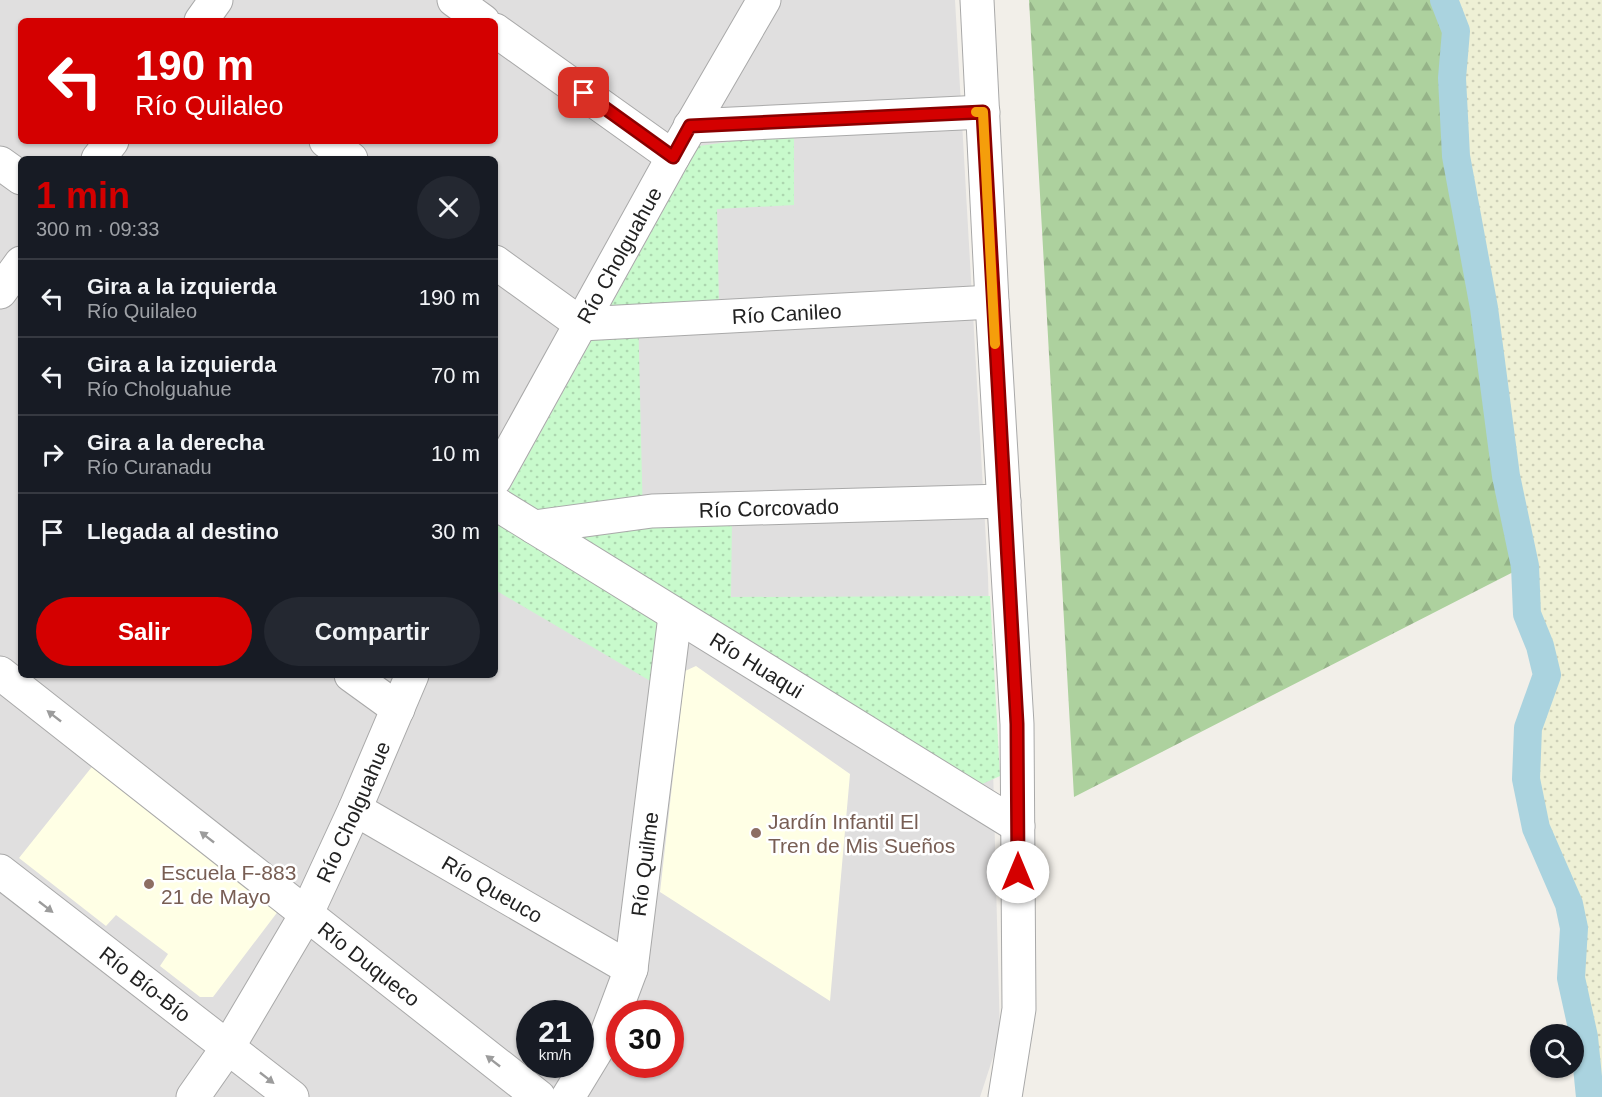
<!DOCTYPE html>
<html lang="es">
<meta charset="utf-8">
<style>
body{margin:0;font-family:Helvetica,sans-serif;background:#242831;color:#f1f3f6;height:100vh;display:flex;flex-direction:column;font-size:22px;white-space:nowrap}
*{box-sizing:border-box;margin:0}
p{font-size:20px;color:#9ea1a6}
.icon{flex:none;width:33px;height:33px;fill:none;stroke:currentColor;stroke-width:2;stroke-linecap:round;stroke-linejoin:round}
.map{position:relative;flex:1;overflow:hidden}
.drawer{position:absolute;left:18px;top:156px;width:480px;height:522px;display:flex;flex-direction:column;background:#171b24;border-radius:9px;box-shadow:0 2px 4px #0004}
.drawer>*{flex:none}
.top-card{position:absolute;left:18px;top:18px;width:480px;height:126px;border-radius:9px;box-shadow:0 2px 4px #0004;background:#d40000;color:#fff;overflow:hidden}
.controls{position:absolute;left:1530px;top:1024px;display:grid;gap:12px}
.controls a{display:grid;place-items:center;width:54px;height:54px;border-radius:50%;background:#171b24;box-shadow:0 2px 4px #0004;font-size:30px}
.speed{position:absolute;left:516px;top:1000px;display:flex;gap:12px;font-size:30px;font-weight:700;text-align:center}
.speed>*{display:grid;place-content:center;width:78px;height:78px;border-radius:50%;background:#171b24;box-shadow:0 2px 4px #0004;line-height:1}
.speed small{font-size:15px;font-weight:400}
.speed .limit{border:9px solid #d22;background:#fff;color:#111}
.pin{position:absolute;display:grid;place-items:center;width:51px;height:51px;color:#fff;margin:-26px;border-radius:12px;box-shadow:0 3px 9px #0006}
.me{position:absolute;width:66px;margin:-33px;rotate:0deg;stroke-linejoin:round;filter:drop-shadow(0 0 4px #0008)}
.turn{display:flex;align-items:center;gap:21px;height:126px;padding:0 18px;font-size:27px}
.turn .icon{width:78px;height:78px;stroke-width:2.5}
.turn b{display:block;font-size:42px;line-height:51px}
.round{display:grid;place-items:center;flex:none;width:63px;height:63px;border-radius:32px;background:#242831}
.headline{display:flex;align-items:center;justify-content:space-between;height:102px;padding:0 18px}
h1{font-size:36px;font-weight:700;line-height:45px;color:#d40000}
.cta{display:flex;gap:12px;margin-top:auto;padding:12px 18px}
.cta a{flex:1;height:69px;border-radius:36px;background:#d40000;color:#fff;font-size:24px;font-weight:700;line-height:69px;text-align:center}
.cta a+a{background:#242831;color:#f1f3f6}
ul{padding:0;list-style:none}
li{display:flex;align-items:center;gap:18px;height:78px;padding:0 18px;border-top:2px solid #363941}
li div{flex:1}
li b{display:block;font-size:22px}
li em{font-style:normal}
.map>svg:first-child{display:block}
.residential{fill:#e0dfdf;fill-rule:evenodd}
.education{fill:#ffffe5}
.farmland{fill:url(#farmland-dots)}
.forest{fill:url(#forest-firs)}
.park{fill:url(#park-dots)}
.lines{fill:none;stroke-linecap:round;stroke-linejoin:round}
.canal{stroke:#aad3df;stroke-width:28}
.minor-casing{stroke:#a9a9a9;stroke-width:35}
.minor{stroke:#fff;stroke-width:33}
.oneway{fill:#9c9c9c}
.route-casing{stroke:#8a0000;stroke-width:15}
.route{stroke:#d40000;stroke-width:10}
.slow{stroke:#f59e0b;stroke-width:10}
.education-dot{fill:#8d6e63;stroke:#fff;stroke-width:2}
.labels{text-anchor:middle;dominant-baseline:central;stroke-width:5;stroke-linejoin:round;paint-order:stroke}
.street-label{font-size:21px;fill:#222;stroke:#fff}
.education-label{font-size:21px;fill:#785e54;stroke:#fff;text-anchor:start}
</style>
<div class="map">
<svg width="1602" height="1097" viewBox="0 0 1602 1097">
<defs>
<pattern id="farmland-dots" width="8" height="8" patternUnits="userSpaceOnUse" patternTransform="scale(1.5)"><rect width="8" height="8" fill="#eef0d5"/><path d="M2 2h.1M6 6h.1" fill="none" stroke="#ccceb7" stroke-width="1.8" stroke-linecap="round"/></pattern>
<pattern id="forest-firs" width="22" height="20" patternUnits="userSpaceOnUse" patternTransform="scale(1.5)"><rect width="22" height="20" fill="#add19e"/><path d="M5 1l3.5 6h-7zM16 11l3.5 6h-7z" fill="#95b388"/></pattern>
<pattern id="park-dots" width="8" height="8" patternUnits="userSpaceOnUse" patternTransform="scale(1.5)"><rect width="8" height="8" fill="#c8facc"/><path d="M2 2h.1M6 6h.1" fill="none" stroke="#acd6af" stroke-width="1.8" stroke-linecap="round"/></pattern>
</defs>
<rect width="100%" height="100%" fill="#f2efe9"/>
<path class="residential" d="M0,0H955L988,576L1000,1036L980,1097H0ZM21,21H495V141H21ZM21,159H495V675H21ZM530,1014H580V1065H530ZM620,1014H670V1065H620Z"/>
<path class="education" d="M696,666L850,774L830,1001L660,892L685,671Z
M95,763L279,910L213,997H200L160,966L168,954L116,915L106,926L19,858Z"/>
<path class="farmland" d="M1444,0H1602V1097H1590L1584,1037L1571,978L1574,928L1569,904L1536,828L1526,779L1528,728L1547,675L1540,646L1527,614L1525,566L1506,476L1484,308L1456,156L1452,78L1456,31Z"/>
<path class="forest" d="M1029,0H1444L1456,31L1452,78L1456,156L1484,308L1506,476L1525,566L1074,797Z"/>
<path class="park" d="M794,133V205L717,209L719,303L638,310L643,521H732L731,597L990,596L1000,776L971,789L665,598L652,682L495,590V524L509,490L699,146Z"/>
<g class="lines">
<path class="canal" d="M1444,0L1456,31L1452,78L1456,156L1484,308L1506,476L1525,566L1527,614L1540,646L1547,675L1528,728L1526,779L1536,828L1569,904L1574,928L1571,978L1584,1037L1590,1097"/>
<defs>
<g id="minor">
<path d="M454,0L483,21"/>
<path d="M977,0L992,302L1017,724L1019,1009L1005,1097"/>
<path d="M201,21L216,0"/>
<path d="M495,30L673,157"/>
<path d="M690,126L983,112"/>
<path d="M326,141L351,159"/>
<path d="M98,159L112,141"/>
<path d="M0,163L21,178"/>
<path id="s1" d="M495,262L581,324L992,302"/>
<path d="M0,292L21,263"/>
<path id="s2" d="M495,479L673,157L764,0"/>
<path id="s3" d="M495,503L1018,826"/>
<path id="s4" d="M534,527L652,511L1004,501"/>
<path id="s5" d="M0,673L539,1097"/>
<path d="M351,675L398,709"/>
<path id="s6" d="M355,809L631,969"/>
<path id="s7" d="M0,871L292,1097"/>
<path id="s8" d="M193,1097L228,1047L306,915L355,809L412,675"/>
<path id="s9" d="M568,1097L607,1033L631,969L675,616"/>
</g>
</defs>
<use href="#minor" class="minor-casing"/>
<use href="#minor" class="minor"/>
</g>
<defs><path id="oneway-solid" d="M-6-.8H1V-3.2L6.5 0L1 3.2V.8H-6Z" transform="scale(1.5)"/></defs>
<g class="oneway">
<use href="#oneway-solid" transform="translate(54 716) rotate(-142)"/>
<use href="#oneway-solid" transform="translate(207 837) rotate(-142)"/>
<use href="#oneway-solid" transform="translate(46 907) rotate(38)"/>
<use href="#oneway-solid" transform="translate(493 1061) rotate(-142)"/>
<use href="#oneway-solid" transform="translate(267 1078) rotate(38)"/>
</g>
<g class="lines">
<defs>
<path id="route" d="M584,93L673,157L690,126L983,112L1017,724L1018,872"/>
</defs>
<use href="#route" class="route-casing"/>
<use href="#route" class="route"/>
<path class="slow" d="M976,112H983L995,344"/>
</g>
<g class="education-dot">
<circle cx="756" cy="833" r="6"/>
<circle cx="149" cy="884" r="6"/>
</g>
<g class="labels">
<g class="street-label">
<text stroke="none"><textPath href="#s2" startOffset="256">Río Cholguahue</textPath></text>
<text stroke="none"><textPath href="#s1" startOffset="312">Río Canileo</textPath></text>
<text stroke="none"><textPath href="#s4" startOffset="236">Río Corcovado</textPath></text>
<text stroke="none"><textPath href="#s3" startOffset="308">Río Huaqui</textPath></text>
<text stroke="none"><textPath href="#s8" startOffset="328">Río Cholguahue</textPath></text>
<text stroke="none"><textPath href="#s9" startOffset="249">Río Quilme</textPath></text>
<text stroke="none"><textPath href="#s6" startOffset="159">Río Queuco</textPath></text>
<text stroke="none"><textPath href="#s5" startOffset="470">Río Duqueco</textPath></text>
<text stroke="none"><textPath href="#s7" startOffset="184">Río Bío-Bío</textPath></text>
</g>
<g class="education-label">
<text x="768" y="821">Jardín Infantil El<tspan x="768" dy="24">Tren de Mis Sueños</tspan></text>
<text x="161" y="872">Escuela F-883<tspan x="161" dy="24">21 de Mayo</tspan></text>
</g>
</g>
</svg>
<div class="controls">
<a><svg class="icon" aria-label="search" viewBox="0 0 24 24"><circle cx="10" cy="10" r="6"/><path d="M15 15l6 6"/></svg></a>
</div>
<div class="speed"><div>21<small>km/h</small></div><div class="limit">30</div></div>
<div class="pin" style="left:584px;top:93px;background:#d93025"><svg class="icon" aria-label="arrive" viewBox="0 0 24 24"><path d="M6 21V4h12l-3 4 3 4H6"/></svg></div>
<svg class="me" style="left:1018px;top:872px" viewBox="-20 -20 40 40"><circle r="19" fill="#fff"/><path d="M0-13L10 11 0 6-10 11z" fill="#d40000"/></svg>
<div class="top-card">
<div class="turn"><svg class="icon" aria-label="left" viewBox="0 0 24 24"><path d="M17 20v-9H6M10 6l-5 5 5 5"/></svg><div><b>190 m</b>Río Quilaleo</div></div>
</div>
<section class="drawer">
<div class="headline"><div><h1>1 min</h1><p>300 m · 09:33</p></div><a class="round"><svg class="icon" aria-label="close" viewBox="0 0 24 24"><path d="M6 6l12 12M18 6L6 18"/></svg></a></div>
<ul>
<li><svg class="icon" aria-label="left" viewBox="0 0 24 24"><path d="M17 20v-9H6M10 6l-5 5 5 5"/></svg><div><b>Gira a la izquierda</b><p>Río Quilaleo</p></div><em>190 m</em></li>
<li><svg class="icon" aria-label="left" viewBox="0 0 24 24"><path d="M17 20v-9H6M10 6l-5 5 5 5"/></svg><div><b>Gira a la izquierda</b><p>Río Cholguahue</p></div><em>70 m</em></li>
<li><svg class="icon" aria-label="right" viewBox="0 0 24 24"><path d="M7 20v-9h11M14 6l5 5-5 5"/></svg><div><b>Gira a la derecha</b><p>Río Curanadu</p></div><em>10 m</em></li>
<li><svg class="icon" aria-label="arrive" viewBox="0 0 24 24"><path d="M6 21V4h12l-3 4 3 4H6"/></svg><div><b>Llegada al destino</b></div><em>30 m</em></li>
</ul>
<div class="cta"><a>Salir</a><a>Compartir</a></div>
</section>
</div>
